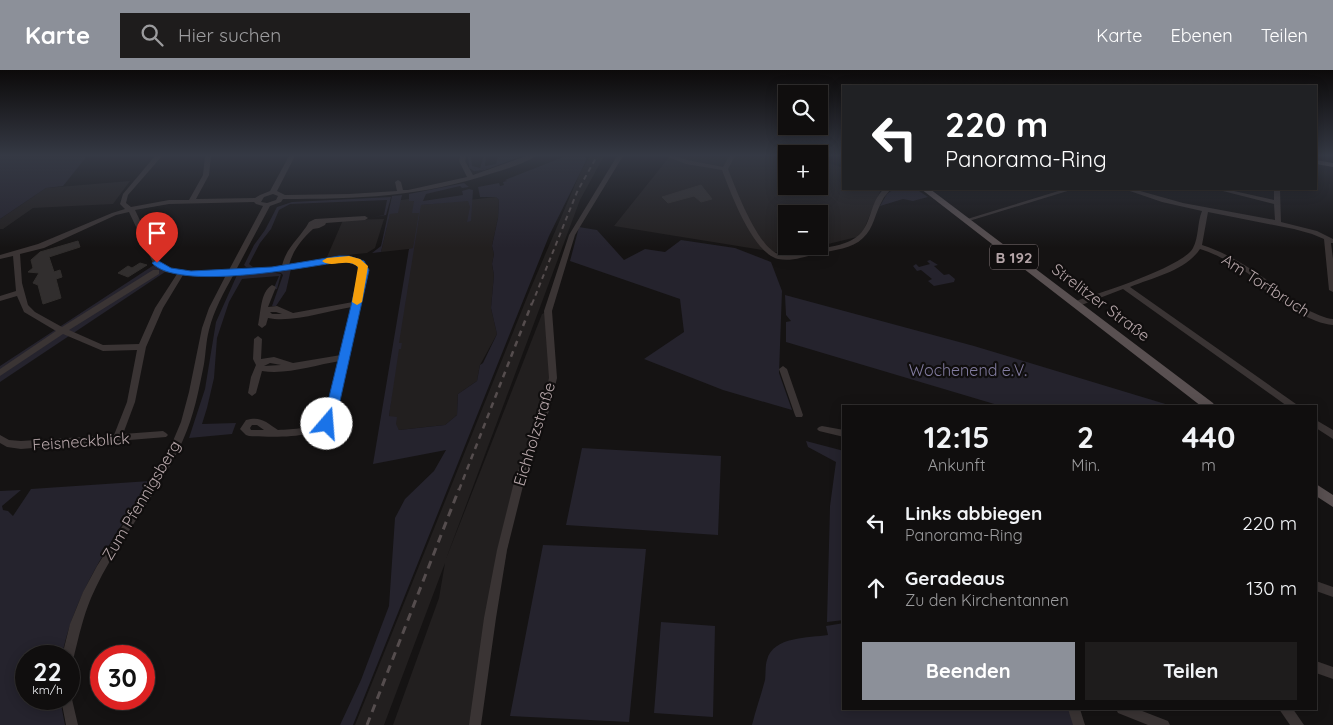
<!DOCTYPE html>
<html lang="de">
<meta charset="utf-8">
<style>
body{margin:0;font-family:Quicksand,sans-serif;background:#1e1c1c;color:#f1f3f6;height:100vh;display:flex;flex-direction:column;font-size:19px;white-space:nowrap}
*{box-sizing:border-box;margin:0}
p{font-size:16px;color:#9c9c9e}
.icon{flex:none;width:28px;height:28px;fill:none;stroke:currentColor;stroke-width:2;stroke-linecap:round;stroke-linejoin:round}
.map{position:relative;flex:1;overflow:hidden}
.panel{position:absolute;left:842px;top:335px;width:475px;height:305px;display:flex;flex-direction:column;background:#100e0e;border-radius:0px;box-shadow:0 2px 12px #0003,0 0 0 1px #302e2e}
.panel>*{flex:none}
.banner{position:absolute;left:842px;top:15px;width:475px;height:105px;border-radius:0px;box-shadow:0 2px 12px #0003,0 0 0 1px #302e2e;background:#202124;color:#fff;overflow:hidden}
.controls{position:absolute;left:778px;top:15px;display:grid;gap:10px}
.controls a{display:grid;place-items:center;width:50px;height:50px;border-radius:0px;background:#100e0e;box-shadow:0 2px 12px #0003,0 0 0 1px #302e2e;font-size:25px}
.speed{position:absolute;left:15px;top:575px;display:flex;gap:10px;font-size:25px;font-weight:700;text-align:center}
.speed>*{display:grid;place-content:center;width:65px;height:65px;border-radius:50%;background:#100e0e;box-shadow:0 2px 12px #0003,0 0 0 1px #302e2e;line-height:1}
.speed small{font-size:12px;font-weight:400}
.speed .limit{border:8px solid #d22;background:#fff;color:#111}
.pin{position:absolute;display:grid;place-items:center;width:42px;height:42px;color:#fff;margin:-51px -21px;border-radius:50% 50% 50% 0;rotate:-45deg;box-shadow:0 0 5px #0007}
.pin .icon{rotate:45deg}
.me{position:absolute;width:55px;margin:-28px;rotate:18deg;stroke-linejoin:round;filter:drop-shadow(0 0 4px #0008)}
.turn{display:flex;align-items:center;gap:18px;height:105px;padding:0 20px;font-size:22px}
.turn .icon{width:65px;height:65px;stroke-width:2.5}
.turn b{display:block;font-size:35px;line-height:42px}
.eta{display:flex;justify-content:space-evenly;align-items:center;height:85px;text-align:center}
.eta b{font-size:30px;font-weight:800;line-height:35px}
.button{display:flex;gap:10px;margin-top:auto;padding:10px 20px}
.button a{flex:1;height:58px;border-radius:0px;background:#8c9099;color:#fff;font-size:20px;font-weight:800;line-height:58px;text-align:center}
.button a+a{background:#1e1c1c;color:#f1f3f6}
ul{padding:0;list-style:none}
li{display:flex;align-items:center;gap:15px;height:65px;padding:0 20px}
li div{flex:1}
li b{display:block;font-size:19px}
li em{font-style:normal}
header{display:flex;align-items:center;gap:30px;box-sizing:border-box;height:70px;padding:0 25px;background:#8c9099;color:#fff}
header strong{font-size:24px}
nav{display:flex;gap:28px;margin-inline-start:auto;font-size:18px}
.search{width:350px;height:45px;background:#1e1c1c;display:flex;align-items:center;gap:12px;box-sizing:border-box;padding:0 18px;border-radius:0px;color:#9c9c9e;font-size:19px}
.map>svg:first-child{display:block}
.built{fill:#221f1f;fill-rule:evenodd}
.green{fill:#25232d}
.building{fill:#312e2e;stroke:#312e2d}
.lines{fill:none;stroke-linecap:round;stroke-linejoin:round}
.minor{fill:#3a3434;fill-rule:evenodd}
.major{fill:#595051;fill-rule:evenodd}
.rail-far2{stroke:#554d4e;stroke-width:2;stroke-dasharray:5 4;stroke-linecap:butt}
.rail-far1{stroke:#554d4e;stroke-width:2.5;stroke-dasharray:6 5;stroke-linecap:butt}
.rail{stroke:#554d4e;stroke-width:3;stroke-dasharray:8 6;stroke-linecap:butt}
.route{fill:#1a73e8;stroke:#114b97}
.slow{fill:#f59e0b}
.labels{text-anchor:middle;dominant-baseline:central;stroke-width:4.5;stroke-linejoin:round;paint-order:stroke}
.shield{fill:#100e0e;stroke:#84787a;stroke-width:1}
.shield-label{font-size:15px;font-weight:bold;fill:#b5a5a8}
.street-label{font-size:16px;fill:#b5a5a8;stroke:#100e0e}
.park-label{font-size:16px;fill:#827ca0;stroke:#100e0e}
</style>
<header>
<strong>Karte</strong>
<div class="search"><svg class="icon" aria-label="search" viewBox="0 0 24 24"><circle cx="10" cy="10" r="6"/><path d="M15 15l6 6"/></svg>Hier suchen</div>
<nav><a>Karte</a><a>Ebenen</a><a>Teilen</a></nav>
</header>
<div class="map">
<svg width="1333" height="655" viewBox="0 0 1333 655">
<rect width="100%" height="100%" fill="#151313"/>
<path class="built" d="M590,86H604L580,130L446,489L542,244L548,241L553,308L520,408L475,655H393L439,528L445,493L384,655H355L530,220L580,103Z
M670,86H786V116H819V90L844,98V119H881L861,166L787,184L614,156ZM786,144H819V176H786Z
M130,111L113,134L33,138L3,159H0V149L46,118Z
M496,127L499,130L498,148L492,176L494,184L492,194L494,205L491,238L497,264L480,295L477,311L458,324L457,345L445,355L399,360L389,346L409,179L381,182L390,143L401,130L409,129L421,135Z
M384,149L375,178L367,183L327,187L343,150Z"/>
<path class="green" d="M0,86H87L63,116L46,118L0,149Z
M468,86H471L472,96L480,98L484,86H486L485,96L496,94L498,86H523L485,100L474,101L469,98Z
M566,86H586V91L549,166L353,655H340L361,610L389,536L395,448L405,429L434,401L446,380L373,394L409,179L413,178L419,143H412L414,131H409V124L464,113L469,117L462,118L460,116L426,124L423,131L463,125L462,121L469,119L473,120L471,151L467,152L470,137L468,131L421,135L399,273H402L401,279H399L389,346L397,347L396,354L399,360L445,355L457,345L458,324L477,311L480,295L483,293L497,264L491,238L494,205L492,194L494,184L492,176L498,148L499,130L496,127H480L478,117L499,113L500,116L504,115L503,112L507,111L505,110Z
M894,119H916L928,127L913,131L903,129L880,136L887,124Z
M402,125L398,143L390,144L381,182L372,183L381,176L392,126Z
M391,127L386,145L374,147L384,145L387,130L290,134L279,140L271,159L260,173L249,194L253,197H246L244,195L254,175L265,160L277,137L292,132Z
M579,157L597,160L624,190L645,179L665,182L681,170L735,178L771,192L782,221L779,303L792,340L723,320L644,289L684,262L680,229L570,191Z
M930,190L938,195L934,196L944,205L949,204L955,209L954,212L934,216L928,211L932,209L921,200L917,201L913,196L916,194L919,197L930,194L927,191Z
M157,193L168,200L0,312V296Z
M291,199L286,221L276,236H272L283,205L281,203L273,202Z
M271,202L281,204L277,219L273,220L279,206L242,209L229,232L217,268L214,308L207,338L202,354L236,353L232,364L189,368L205,319L216,252L237,205Z
M785,225L974,276L1172,336H1001L786,272V252L791,251L786,245Z
M806,371L844,381V550L827,552L830,436L836,392L808,377Z
M582,378L721,386L718,465L566,455Z
M151,409C145,423 133,437 124,451C97,494 72,535 62,586H26V629H60L65,655H0V421L21,420L2,436L3,440L8,441L13,446L31,419L150,411Z
M543,475L646,479L629,652L510,646Z
M661,552L715,556L713,647L654,643Z
M844,553V639H1069L1074,655H752C756,639 761,625 765,610C766,603 765,596 767,590C773,566 809,568 828,565L826,556Z"/>
<path class="building" d="M701,115L712,129L701,132L694,126L668,133L662,127Z
M78,171L80,177L49,187L54,202L60,200L62,207L56,209L61,228L43,234L38,215L33,213L39,203L28,202L33,198L31,190L40,182Z
M140,193L147,195L128,207L118,203L128,196L132,198Z"/>
<g class="lines">
<path class="minor" d="M155,86H162L128,125L126,133L131,137L169,130H189L203,105L205,86H211L209,105L196,129L255,128L260,125L270,121L289,86H295L277,121L285,125L349,124L397,121L395,112L398,110L401,112L403,120H408L467,107L459,91L460,86H466L465,91L473,105L526,86H536C523,94 507,99 493,103C422,127 357,129 283,129L281,132L270,136L236,200L282,196C286,177 301,167 309,152L315,149L365,146L368,148L365,150L326,153L325,155L319,158L313,159C302,169 293,180 289,195L344,187L360,189L367,196L361,234L334,349C321,370 271,367 249,366L246,365L240,359L246,350C261,346 266,352 278,360C293,359 314,359 326,348L340,291C315,295 287,305 262,301L256,323L252,326L248,323L251,307L256,295L253,289L254,269L258,266L262,269L261,289L274,287L293,293L341,285L352,237C327,241 293,253 268,248L266,255L262,258L258,255C261,243 260,222 272,215L276,217L268,237L277,236L293,243L353,232L359,197L355,193L344,191L272,202L234,204C224,222 214,240 209,260C206,271 206,282 204,294C199,319 194,346 183,370C158,426 115,472 91,528C83,547 79,566 74,586L72,590L69,591V586H62L70,554L83,522L97,496L144,422L173,371L181,352L189,322L202,258L209,238L226,205L191,206L183,205L163,238L146,277L135,332L123,364L163,361L166,363L168,365L166,367L21,379L7,377L0,373V365L9,370L21,371L114,365L127,332L137,280L103,281L63,264L0,306V299L56,261L24,242L17,226L0,231V226L16,221L13,186L0,189V185L38,174L112,143L125,139L120,134L123,124ZM273,124L278,126L276,130L267,133L261,132L264,127ZM254,132L256,134L263,136L229,200L191,202L170,198L160,192L135,140L169,134ZM129,142L154,195L165,202L177,204L155,238L139,274L103,275L69,260L159,204V200H153L62,257L35,242L28,235L22,213L20,184L44,178L116,145ZM270,242H276L282,244H272ZM270,293L281,295L264,296ZM252,355H257L264,360H251L250,358Z
M617,86H623L575,165L552,241L557,308L550,338L525,408L507,480L496,548L481,655H469L484,548L497,480L515,408L542,338L549,308L544,241L569,165Z
M665,86H675L687,90L723,97L729,86H735L728,99C736,119 757,176 778,184C791,189 807,182 819,179C832,176 848,175 859,165C872,153 870,131 884,119H891C888,123 884,126 882,131C875,143 874,158 863,168C852,179 834,180 820,183C806,186 792,192 778,189C753,183 731,124 722,100L686,94Z
M1065,119H1074L969,151H965L964,150Z
M1124,119H1133L1183,133L1275,150L1274,134L1215,119H1225L1274,130V119H1280L1281,152L1317,161L1333,169V173H1331L1333,189V222L1329,220L1324,169L1312,164L1294,159L1208,142L1202,175C1224,182 1244,194 1264,208C1268,210 1268,214 1271,216C1281,226 1320,249 1333,249V255C1308,253 1284,232 1264,219C1256,204 1217,184 1200,179C1185,201 1154,207 1130,217L1296,334L1297,336H1287L1123,219L1079,236H1073L1072,234L1073,232C1097,224 1183,197 1193,178C1199,167 1197,153 1202,141L1162,132Z
M783,296L787,299L803,345L802,347H796L795,345L779,299Z
M1316,350L1333,360V369L1316,358Z
M822,356L844,360V367L819,361L817,359L819,357Z
M1316,511L1333,517V527L1316,521Z
M1316,591L1333,597V609L1316,603Z
M69,624L71,625L78,655H66L61,629H69Z
M1068,639H1080L1085,655H1073Z
M1116,639H1137L1168,651L1170,655H1148L1118,643Z
M1279,639H1293L1304,655H1290Z"/>
<path class="major" d="M1316,90L1333,93V97L1316,94Z
M921,119H930L1213,333L1215,336H1201Z
M1316,414L1333,425V437L1316,426Z"/>
<path class="rail-far2" d="M532,234L577,122L597,86"/>
<path class="rail-far1" d="M459,420L532,233"/>
<path class="rail" d="M367,655L459,419"/>
</g>
<linearGradient id="sky" x2="0" y2="1"><stop stop-color="#0c0a0a"/><stop offset="0.48" stop-color="#353944"/><stop offset="1" stop-color="#353944" stop-opacity="0"/></linearGradient>
<rect width="1333" height="178" fill="url(#sky)"/>
<path class="route" d="M339,186H349L364,191L369,200L336,349L331,358L327,359L321,354L324,348L355,219L359,200L357,195L348,192H339C302,198 178,221 152,193L157,190L171,198L191,201L272,197Z"/>
<path class="slow" d="M349,186L360,189L368,196L362,232L357,235L352,232L358,197C347,187 332,199 322,191L327,188Z"/>
<g class="labels">
<rect class="shield" x="990" y="174.5" width="48" height="25" rx="4"/>
<g class="shield-label">
<text x="1014" y="187">B 192</text>
</g>
<g class="street-label">
<text transform="translate(1266 215) rotate(33)">Am Torfbruch</text>
<text transform="translate(1101 232) rotate(37)">Strelitzer Straße</text>
<text transform="translate(534 364) rotate(-73)">Eichholzstraße</text>
<text transform="translate(81 371) rotate(-4)">Feisneckblick</text>
<text transform="translate(141 430) rotate(-59)">Zum Pfennigsberg</text>
</g>
<g class="park-label">
<text x="968" y="300">Wochenend e.V.</text>
</g>
</g>
</svg>
<div class="controls">
<a><svg class="icon" aria-label="search" viewBox="0 0 24 24"><circle cx="10" cy="10" r="6"/><path d="M15 15l6 6"/></svg></a>
<a>+</a>
<a>−</a>
</div>
<div class="speed"><div>22<small>km/h</small></div><div class="limit">30</div></div>
<div class="pin" style="left:157px;top:193px;background:#d93025"><svg class="icon" aria-label="arrive" viewBox="0 0 24 24"><path d="M6 21V4h12l-3 4 3 4H6"/></svg></div>
<svg class="me" style="left:327px;top:354px" viewBox="-20 -20 40 40"><circle r="19" fill="#fff"/><path d="M0-13L10 11 0 6-10 11z" fill="#1a73e8"/></svg>
<div class="banner">
<div class="turn"><svg class="icon" aria-label="left" viewBox="0 0 24 24"><path d="M17 20v-9H6M10 6l-5 5 5 5"/></svg><div><b>220 m</b>Panorama-Ring</div></div>
</div>
<section class="panel">
<div class="eta">
<div><b>12:15</b><p>Ankunft</p></div>
<div><b>2</b><p>Min.</p></div>
<div><b>440</b><p>m</p></div>
</div>
<ul>
<li><svg class="icon" aria-label="left" viewBox="0 0 24 24"><path d="M17 20v-9H6M10 6l-5 5 5 5"/></svg><div><b>Links abbiegen</b><p>Panorama-Ring</p></div><em>220 m</em></li>
<li><svg class="icon" aria-label="ahead" viewBox="0 0 24 24"><path d="M12 20V5M6 11l6-6 6 6"/></svg><div><b>Geradeaus</b><p>Zu den Kirchentannen</p></div><em>130 m</em></li>
</ul>
<div class="button"><a>Beenden</a><a>Teilen</a></div>
</section>
</div>
